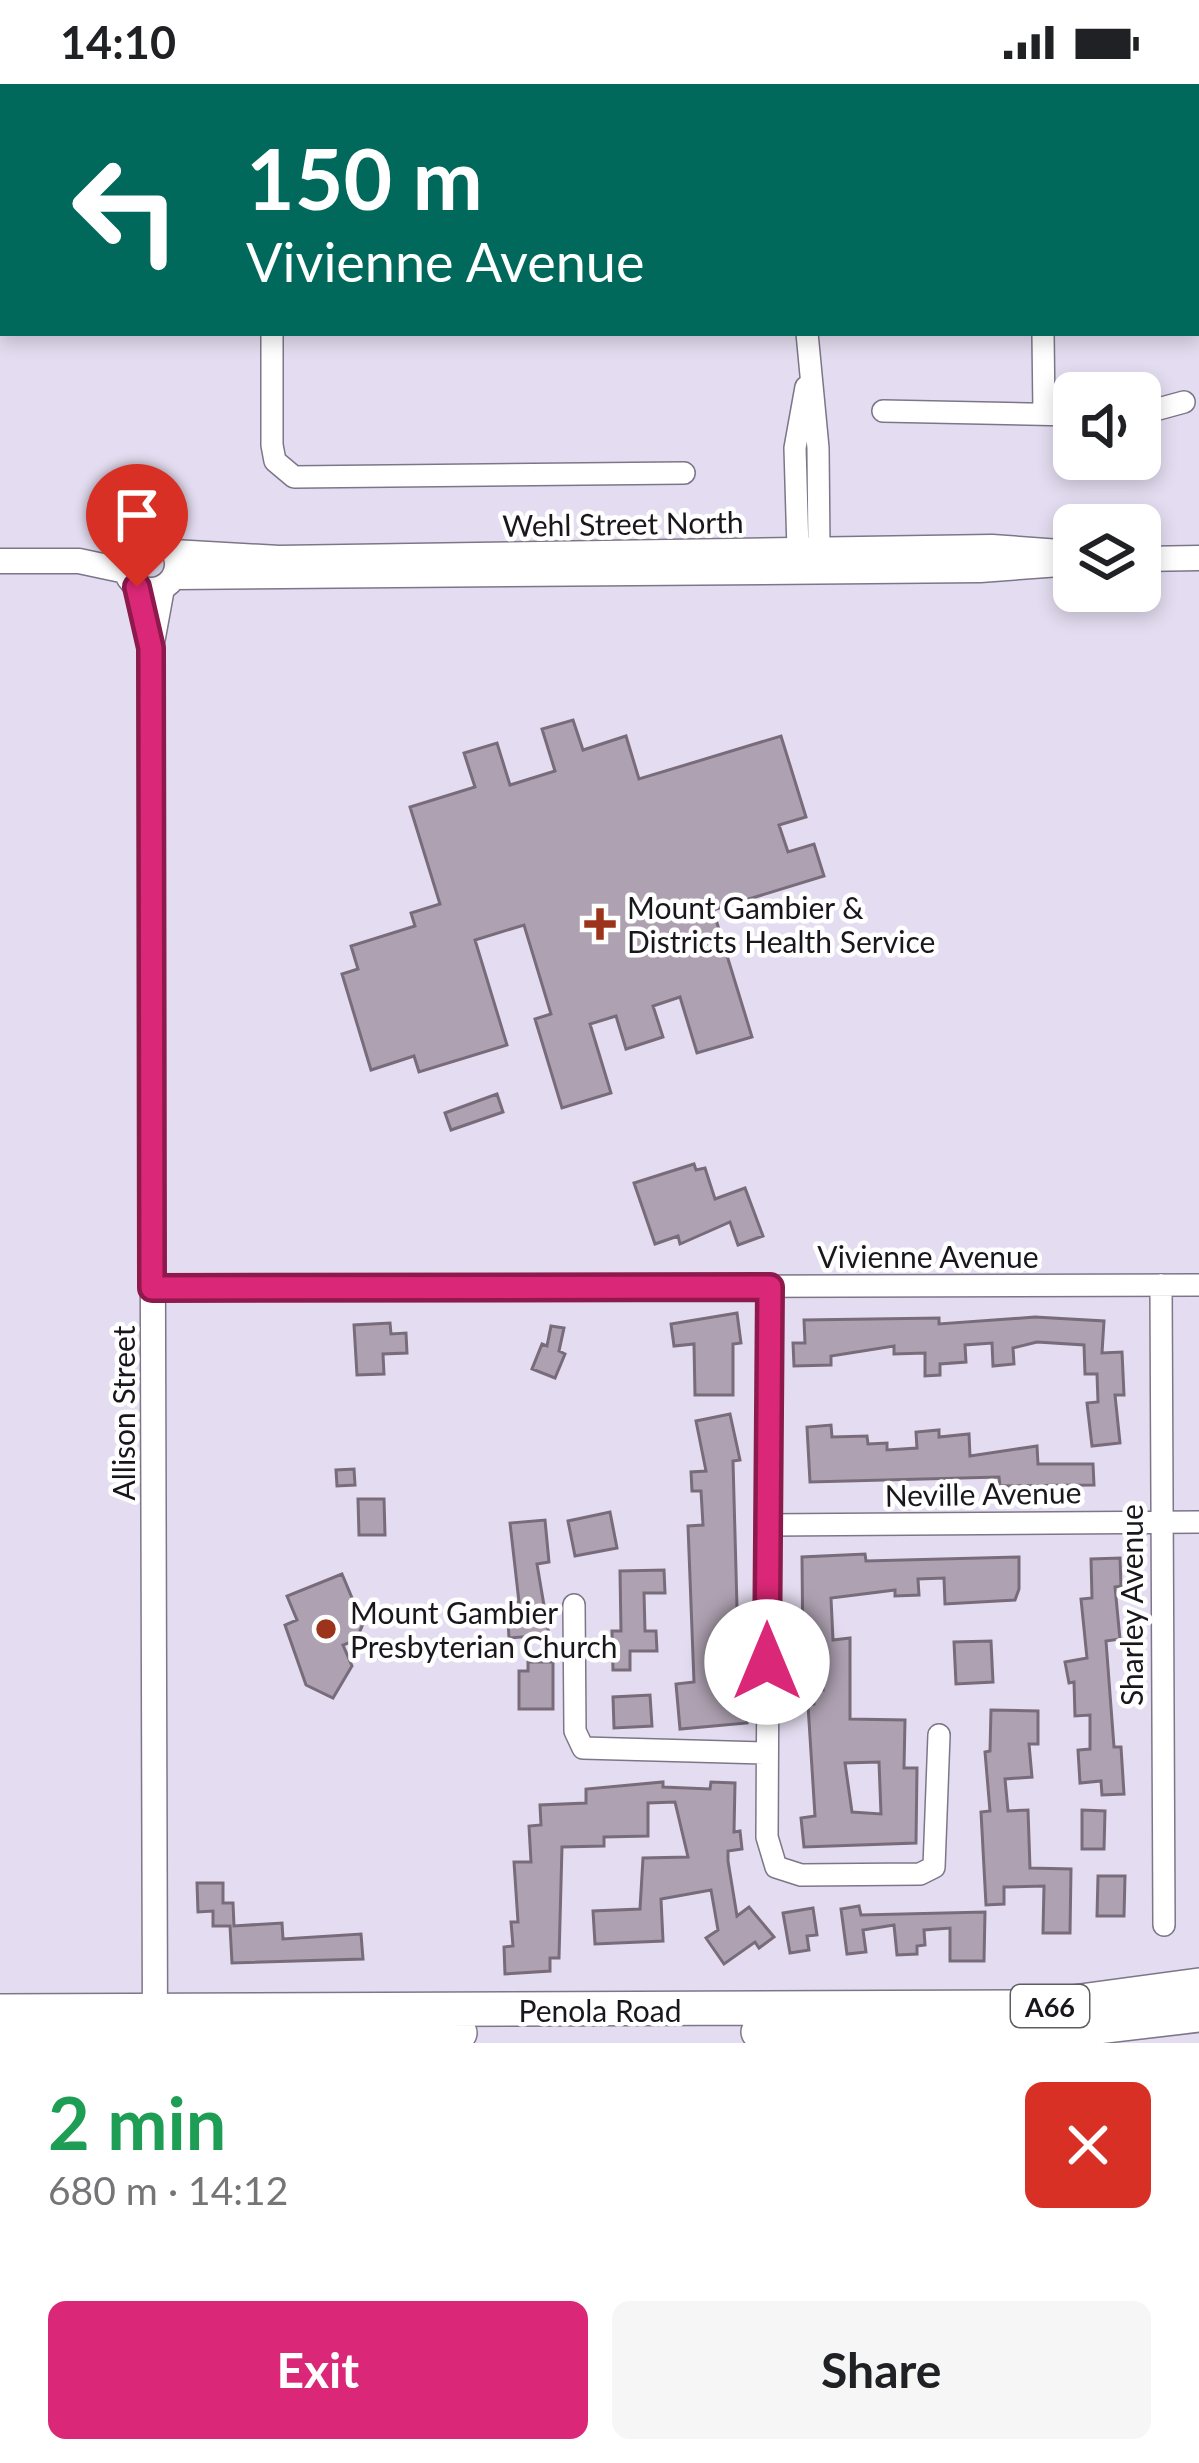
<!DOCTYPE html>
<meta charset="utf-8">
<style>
body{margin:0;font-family:Lato,sans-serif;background:#f6f6f6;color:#202124;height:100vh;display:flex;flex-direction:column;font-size:45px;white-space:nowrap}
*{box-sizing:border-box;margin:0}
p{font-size:39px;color:#757577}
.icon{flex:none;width:66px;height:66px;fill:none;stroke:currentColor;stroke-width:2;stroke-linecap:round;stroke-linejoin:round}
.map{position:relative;height:1959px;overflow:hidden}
.sheet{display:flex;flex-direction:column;background:#fff;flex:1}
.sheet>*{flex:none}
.hud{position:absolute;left:0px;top:0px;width:1200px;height:252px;box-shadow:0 6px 18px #0003;background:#00695c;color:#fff;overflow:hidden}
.tools{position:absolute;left:1053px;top:288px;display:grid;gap:24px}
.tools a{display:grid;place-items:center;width:108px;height:108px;border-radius:18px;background:#fff;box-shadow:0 6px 18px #0003;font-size:60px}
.pin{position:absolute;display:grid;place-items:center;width:102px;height:102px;color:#fff;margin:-123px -51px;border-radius:50% 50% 50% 0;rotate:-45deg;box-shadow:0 0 12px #0007}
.pin .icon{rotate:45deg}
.me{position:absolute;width:132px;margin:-66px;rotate:0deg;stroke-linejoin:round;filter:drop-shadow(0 0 9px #0008)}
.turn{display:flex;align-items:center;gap:42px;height:252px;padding:0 48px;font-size:54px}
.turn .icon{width:156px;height:156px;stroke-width:2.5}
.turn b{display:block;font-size:84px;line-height:102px}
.round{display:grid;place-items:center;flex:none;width:126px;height:126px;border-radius:18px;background:#f6f6f6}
.overview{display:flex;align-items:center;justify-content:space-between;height:204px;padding:0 48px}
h1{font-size:72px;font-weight:700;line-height:90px;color:#1e9e55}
.action{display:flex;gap:24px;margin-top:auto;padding:24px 48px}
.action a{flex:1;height:138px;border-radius:18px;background:#db2777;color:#fff;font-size:48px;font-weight:700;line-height:138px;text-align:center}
.action a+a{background:#f6f6f6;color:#202124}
.status{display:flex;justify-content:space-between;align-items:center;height:84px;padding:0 60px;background:#fff;direction:ltr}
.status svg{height:33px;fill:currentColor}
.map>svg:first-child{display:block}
.building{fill:#aea1b1;stroke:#786c7b;stroke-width:3;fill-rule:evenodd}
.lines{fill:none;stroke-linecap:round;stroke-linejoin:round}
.minor-casing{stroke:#7d7688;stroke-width:24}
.tertiary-casing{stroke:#7d7688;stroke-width:27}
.trunk-casing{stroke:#7d7688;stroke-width:36}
.minor{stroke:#fff;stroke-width:21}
.tertiary{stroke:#fff;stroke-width:24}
.trunk{stroke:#fff;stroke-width:33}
.route-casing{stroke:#8e194d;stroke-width:30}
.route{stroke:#db2777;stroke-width:21}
.poi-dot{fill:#9c341b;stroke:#fff;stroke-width:4.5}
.labels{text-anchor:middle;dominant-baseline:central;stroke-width:9;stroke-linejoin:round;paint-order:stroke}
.shield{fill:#fff;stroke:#5e5d61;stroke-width:3}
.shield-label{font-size:27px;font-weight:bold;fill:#19171d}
.street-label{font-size:30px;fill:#19171d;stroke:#fff}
.poi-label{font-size:30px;fill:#19171d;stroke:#fff;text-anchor:start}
</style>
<div class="status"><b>14:10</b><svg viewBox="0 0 49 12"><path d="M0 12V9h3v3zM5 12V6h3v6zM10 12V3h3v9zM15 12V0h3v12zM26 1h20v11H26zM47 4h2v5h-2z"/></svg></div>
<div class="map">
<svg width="1199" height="1959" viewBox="0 0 1199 1959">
<rect width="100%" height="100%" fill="#e4ddf1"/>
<path class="building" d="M573,636L583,666L626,652L639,695L781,652L806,733L779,741L788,768L814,760L824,792L713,826L752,953L697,969L680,913L653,922L663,953L626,965L616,932L590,940L611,1009L562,1024L535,935L551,930L524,841L475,856L507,961L419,988L414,972L371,986L342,890L358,885L351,862L415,842L411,829L440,820L410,723L475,703L464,669L497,659L510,701L555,687L542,645Z
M497,1010L503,1028L451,1046L445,1029Z
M694,1080L696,1086L705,1084L715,1115L745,1104L763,1152L738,1161L730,1138L680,1160L678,1152L655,1160L634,1099Z
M737,1229L741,1259L733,1260V1311H695L694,1260L674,1262L671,1240Z
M1035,1233L1104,1237L1102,1269L1122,1268L1124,1311H1115L1120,1359L1092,1362L1087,1319L1098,1318L1097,1290H1085L1084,1261L1037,1258L1013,1264L1014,1280L993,1282L992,1259L965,1261L966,1278L940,1280V1291L925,1292V1269L894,1270V1262L831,1272V1281L794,1282L793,1259H805L804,1236L939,1234V1240Z
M390,1239L391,1250L406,1249L407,1269L383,1270L384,1290L357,1291L354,1241Z
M551,1242L564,1244L559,1267L565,1270L555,1294L532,1285L542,1260L547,1262Z
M730,1330L740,1376L733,1377L738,1560H732L734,1597L737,1612L744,1611L747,1639L680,1645L676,1600L694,1598L688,1442L703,1441L701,1407H692L691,1388L706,1387L696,1337Z
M831,1341L832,1353L867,1352L868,1360L887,1359V1366L917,1364L916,1348L939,1346V1353L969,1350L970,1372L1037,1362L1038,1380H1093L1094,1401L1000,1402L999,1393L810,1398L807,1343Z
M354,1385L355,1401L337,1402L336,1386Z
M358,1415H384L385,1451H359Z
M610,1428L617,1464L575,1472L568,1437Z
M545,1436L549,1478L537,1480L549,1551L509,1554L507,1519L519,1518L510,1439Z
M865,1470L866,1477L1019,1473V1505L1015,1516L945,1520L944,1494L918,1495L919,1511L895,1512V1506L831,1514L833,1556L850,1554V1635L905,1636L904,1684H917L916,1759L804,1763L801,1734L815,1732L808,1621L814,1620V1607L823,1606L821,1576L803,1578L802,1473ZM879,1678L881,1730L852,1728L845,1679Z
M1120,1474L1121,1502L1115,1503L1120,1555L1106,1557L1114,1663H1121L1124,1710L1102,1711L1101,1697L1080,1699L1078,1666L1090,1665V1631L1075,1632L1074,1598L1069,1599L1065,1578L1087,1574L1081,1515L1092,1514L1091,1475Z
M664,1486L665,1509H644L645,1547H656L657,1567H630V1586H613L612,1547H621L620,1487Z
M342,1490L363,1540L356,1556L343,1561L352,1582L333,1614L306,1601L285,1541L297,1536L287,1512Z
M991,1557L993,1598L956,1600L954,1558Z
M528,1578H553V1625H519V1587H528Z
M650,1611L652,1642L614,1644L613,1613Z
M991,1626L1038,1627V1660H1029L1032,1693L1005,1695L1008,1727L1028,1726L1030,1784L1071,1785L1070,1849H1043L1044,1802L1004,1803V1820L986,1821L981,1728L990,1727L985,1668L990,1667Z
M663,1698V1703L710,1705L711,1698L735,1699L734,1748L740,1747L742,1765L728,1767V1777L737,1832L749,1823L774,1853L759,1864L755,1858L724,1880L706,1854L718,1846L711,1806L661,1815L663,1857L595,1860L593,1827L640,1825L643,1774L688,1773L675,1718L648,1719V1752L604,1753V1762L562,1763L559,1874H550V1887L505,1890L504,1863L513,1862L511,1838H518L514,1778H531L529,1742L541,1741L540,1721L586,1719V1705Z
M1082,1726L1105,1727L1104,1765H1082Z
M1098,1792H1125L1124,1832H1097Z
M197,1799H223V1819H233L234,1842L282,1839L283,1855L361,1850L363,1875L232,1879L230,1842H213V1827L198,1828Z
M859,1822L861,1831L985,1828L984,1877H950V1844L924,1846L925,1861L917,1862V1870L897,1871L894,1841L863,1846L866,1868L847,1870L841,1825Z
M813,1824L817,1851L807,1852L809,1866L790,1869L783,1829Z"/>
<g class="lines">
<defs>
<path id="minor" d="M151,3V0
M328,3L332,0
M579,3L581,0
M811,3V0
M1059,3L1060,0
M272,249V361L275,377L294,393L684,389
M807,249L818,364L819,466L813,477
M1043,249L1044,330
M883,327L1074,331
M1140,330L1184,318
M804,480L798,466L795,364L806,303
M1161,1201L1164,1841
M770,1203L767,1753L776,1783L801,1791L920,1790L934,1783L939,1651
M152,1204L1199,1201
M767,1441L1199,1438
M574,1521L575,1647L583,1664L767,1669"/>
<path id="tertiary" d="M125 480a26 26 0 1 1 52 0a26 26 0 1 1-52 0Z
M173,468L279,474L992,463L1074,469
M1140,475L1199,474
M0,477H79L126,487
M174,493L980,486L1060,480
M155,1940L151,564L162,504"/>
<path id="trunk" d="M0,1927L1036,1923L1199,1901
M758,1948L1047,1949L1199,1931
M0,1951L460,1949"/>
</defs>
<use href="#minor" class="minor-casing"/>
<use href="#tertiary" class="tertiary-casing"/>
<use href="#trunk" class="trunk-casing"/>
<use href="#minor" class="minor"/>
<use href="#tertiary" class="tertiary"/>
<use href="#trunk" class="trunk"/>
</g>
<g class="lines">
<defs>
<path id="route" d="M137,503L151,564L152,1204L770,1203L767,1578"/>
</defs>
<use href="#route" class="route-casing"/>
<use href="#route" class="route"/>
</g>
<g class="poi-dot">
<path d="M594 822h12v12h12v12h-12v12h-12v-12h-12v-12h12z"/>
<circle cx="326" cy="1545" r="12"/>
</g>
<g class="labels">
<rect class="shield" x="1011" y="1901" width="78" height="42" rx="9"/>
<g class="shield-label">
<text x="1050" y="1922">A66</text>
</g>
<g class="street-label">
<text transform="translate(623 439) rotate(-1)">Wehl Street North</text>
<text x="928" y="1172">Vivienne Avenue</text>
<text transform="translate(123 1329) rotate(-90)">Allison Street</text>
<text transform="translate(983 1409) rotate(-1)">Neville Avenue</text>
<text transform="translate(1131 1521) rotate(-90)">Sharley Avenue</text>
<text x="600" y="1926">Penola Road</text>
</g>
<g class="poi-label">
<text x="627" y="823">Mount Gambier &amp;<tspan x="627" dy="34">Districts Health Service</tspan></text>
<text x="350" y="1528">Mount Gambier<tspan x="350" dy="34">Presbyterian Church</tspan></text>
</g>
</g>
</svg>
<div class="tools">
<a><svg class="icon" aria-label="sound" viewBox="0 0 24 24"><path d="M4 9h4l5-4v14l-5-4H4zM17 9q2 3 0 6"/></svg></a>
<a><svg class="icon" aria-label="layers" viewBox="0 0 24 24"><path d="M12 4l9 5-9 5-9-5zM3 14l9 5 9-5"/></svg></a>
</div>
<div class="pin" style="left:137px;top:503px;background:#d93025"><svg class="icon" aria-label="arrive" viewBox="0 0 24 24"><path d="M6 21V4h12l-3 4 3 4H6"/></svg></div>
<svg class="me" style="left:767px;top:1578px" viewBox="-20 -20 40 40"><circle r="19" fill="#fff"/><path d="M0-13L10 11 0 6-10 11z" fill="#db2777"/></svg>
<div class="hud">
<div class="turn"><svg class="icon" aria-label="left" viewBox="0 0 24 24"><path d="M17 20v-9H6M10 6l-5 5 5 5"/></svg><div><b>150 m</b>Vivienne Avenue</div></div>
</div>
</div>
<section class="sheet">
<div class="overview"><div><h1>2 min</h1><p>680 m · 14:12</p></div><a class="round" style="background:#d93025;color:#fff"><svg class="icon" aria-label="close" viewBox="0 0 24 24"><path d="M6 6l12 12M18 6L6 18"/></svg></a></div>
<div class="action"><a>Exit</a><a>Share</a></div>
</section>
